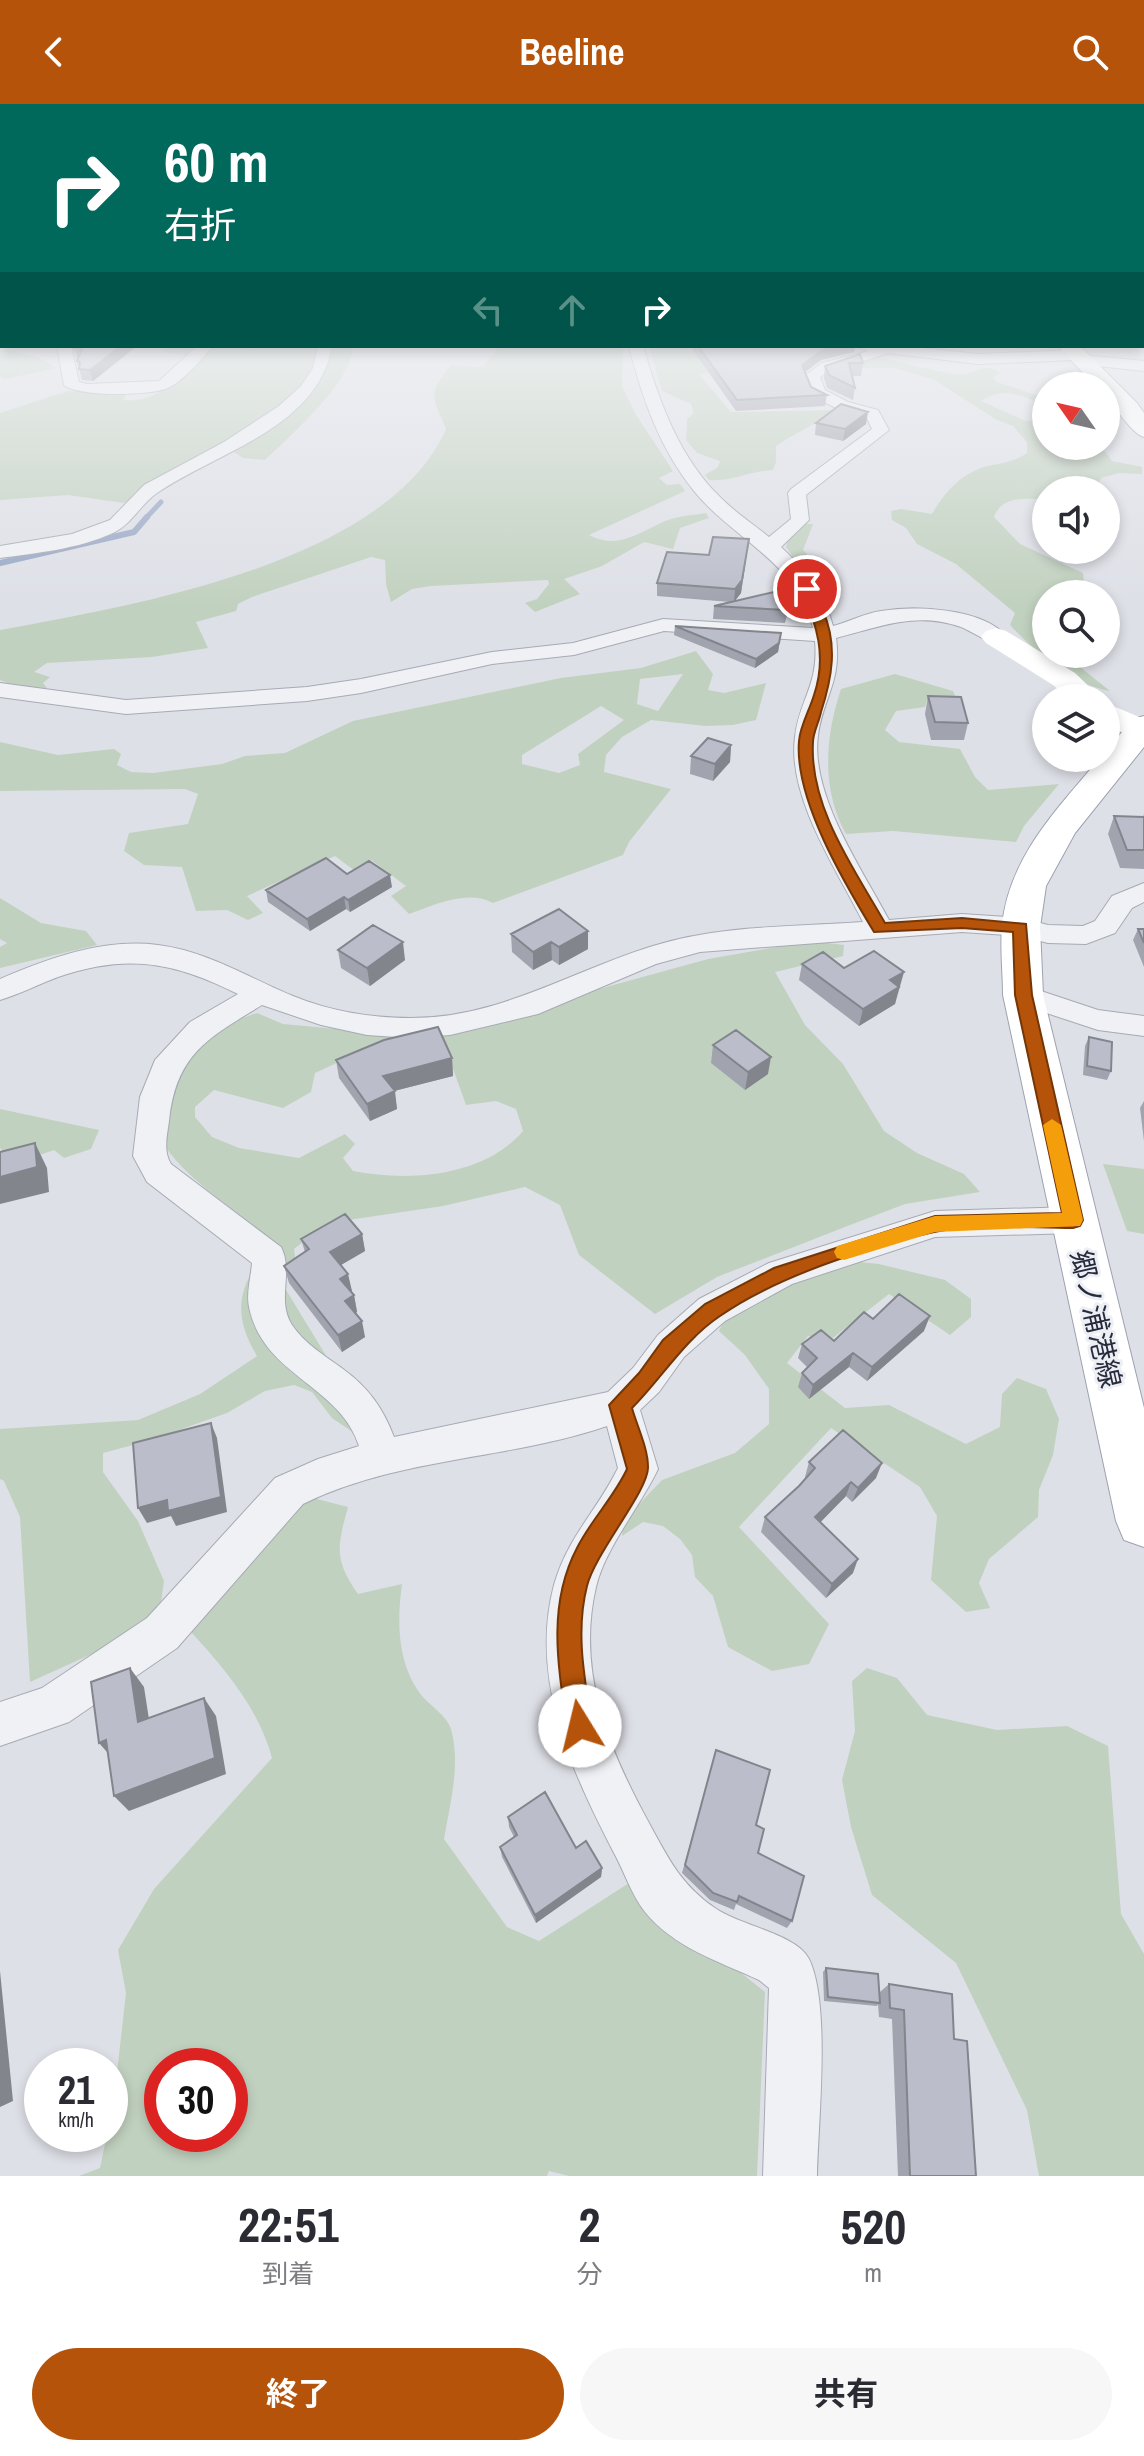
<!DOCTYPE html>
<html lang="ja">
<meta charset="utf-8">
<style>
body{margin:0;font-family:"Archivo Narrow","Noto Sans JP",sans-serif;background:#f7f7f7;color:#2b2b33;height:100vh;display:flex;flex-direction:column;font-size:30px;white-space:nowrap}
*{box-sizing:border-box;margin:0}
p{font-size:26px;color:#7c7c81}
.icon{flex:none;width:44px;height:44px;fill:none;stroke:currentColor;stroke-width:2;stroke-linecap:round;stroke-linejoin:round}
.map{position:relative;height:2072px;overflow:hidden}
.drawer{display:flex;flex-direction:column;background:#fff;flex:1}
.drawer>*{flex:none}
.guide{position:absolute;left:0px;top:0px;width:1144px;height:244px;box-shadow:0 4px 12px #0003;background:#00695c;color:#fff;overflow:hidden}
.needle{width:52px;rotate:304deg}
.fabs{position:absolute;left:1032px;top:268px;display:grid;gap:16px}
.fabs a{display:grid;place-items:center;width:88px;height:88px;border-radius:50%;background:#fff;box-shadow:0 4px 12px #0003;font-size:40px}
.speed{position:absolute;left:24px;top:1944px;display:flex;gap:16px;font-size:40px;font-weight:700;text-align:center}
.speed>*{display:grid;place-content:center;width:104px;height:104px;border-radius:50%;background:#fff;box-shadow:0 4px 12px #0003;line-height:1}
.speed small{font-size:20px;font-weight:400}
.speed .limit{border:12px solid #d22;background:#fff;color:#111}
.pin{position:absolute;display:grid;place-items:center;width:68px;height:68px;color:#fff;margin:-34px;border:4px solid #fff;border-radius:50%;box-shadow:0 2px 8px #0007}
.me{position:absolute;width:88px;margin:-44px;rotate:351deg;stroke-linejoin:round;filter:drop-shadow(0 0 6px #0008)}
.turn{display:flex;align-items:center;gap:28px;height:168px;padding:0 32px;font-size:36px}
.turn .icon{width:104px;height:104px;stroke-width:2.5}
.turn b{display:block;font-size:56px;line-height:68px}
.lanes{display:flex;align-items:center;height:76px;padding:0 32px;background:#0003;justify-content:center;gap:40px;direction:ltr}
.lanes .off{opacity:.35}
.eta{display:flex;justify-content:space-evenly;align-items:center;height:136px;text-align:center}
.eta b{font-size:48px;font-weight:700;line-height:56px}
.cta{display:flex;gap:16px;margin-top:auto;padding:16px 32px}
.cta a{flex:1;height:92px;border-radius:48px;background:#b45309;color:#fff;font-size:32px;font-weight:700;line-height:92px;text-align:center}
.cta a+a{background:#f7f7f7;color:#2b2b33}
header{display:flex;justify-content:space-between;align-items:center;height:104px;padding:0 32px;background:#b45309;color:#fff;font-size:36px;font-weight:700}
.map>svg:first-child{display:block}
.green{fill:#c1d1bf;fill-rule:evenodd}
.lines{fill:none;stroke-linecap:round;stroke-linejoin:round}
.stream-far1{stroke:#99a8c6;stroke-width:5}
.stream{stroke:#99a8c6;stroke-width:6}
.street-casing{stroke:#a7aab4;stroke-width:2}
.primary-casing{stroke:#9da2b2;stroke-width:2}
.street{fill:#f0f1f5;fill-rule:evenodd}
.secondary{fill:#fff;fill-rule:evenodd}
.primary{fill:#fff;fill-rule:evenodd}
.wall{fill:#a1a3ae}
.shaded-wall{fill:#83858d}
.building{fill:#bbbeca;stroke:#83858d;stroke-width:2}
.route{fill:#b45309;stroke:#753606;stroke-width:2}
.slow{fill:#f59e0b}
.labels{text-anchor:middle;dominant-baseline:central;stroke-width:6;stroke-linejoin:round;paint-order:stroke}
.street-label{font-size:28px;fill:#272c3d;stroke:#edeff5}
</style>
<header><svg class="icon" aria-label="back" viewBox="0 0 24 24"><path d="M15 5l-7 7 7 7"/></svg>Beeline<svg class="icon" aria-label="search" viewBox="0 0 24 24"><circle cx="10" cy="10" r="6"/><path d="M15 15l6 6"/></svg></header>
<div class="map">
<svg width="1144" height="2072" viewBox="0 0 1144 2072">
<rect width="100%" height="100%" fill="#dee0e7"/>
<path class="green" d="M162,242H316L317,252L300,285L285,299L249,325L124,399L68,391L0,396V309L68,287L126,290L124,296C156,300 181,272 204,254L164,248Z
M333,242H352C357,273 287,335 265,356L243,354L232,347C269,327 327,286 333,242Z
M498,242H623L622,282L636,311L673,367L659,374L667,381L680,380L685,387L589,431C619,447 640,427 668,416C679,412 694,411 706,409L709,414L680,424L673,445L644,438L602,462L564,475L580,490L535,508L525,499L537,495L549,480L548,476L431,482L412,485L391,498L386,480L385,456L371,453L252,493L238,500L236,507L196,518L208,544L152,553L47,559L34,568L50,573L43,579L47,584L17,583L0,576V526C129,502 387,460 446,325C432,291 427,291 451,261L483,263Z
M649,242H686L692,247L721,245L728,265L699,270L731,308L837,306C817,320 796,328 776,342V358L773,366C749,367 733,378 709,376L705,371L718,363L720,357L697,349L686,336L687,315L694,309L691,300L662,287Z
M0,244L37,253L58,264L5,275L0,273Z
M879,253C893,256 955,273 965,270C979,266 985,260 1000,268L993,274L997,278L1046,294V304C1027,291 1001,282 981,297L1026,317L1046,315V342H1101L1112,357L1142,363V370L1120,369L1101,374L1096,386H1046V395C1026,395 1002,391 994,413L1020,440L1083,469L1085,487L1081,490H1046V519L1042,522L1046,524V550H1080V563L1110,587C1074,581 1035,548 1010,521L1015,509L956,460L917,440L906,424L892,416L891,407L901,405L932,410C944,389 961,370 984,363C999,359 1015,358 1027,349V338L1013,322L997,316L933,275L893,264L835,265Z
M802,420H813L803,446L819,463L806,465L796,457L786,443L789,433Z
M696,547L713,570L708,586L724,589L766,579L756,616L733,621L705,622L651,616L622,633L606,651L604,668L671,685L629,738L623,751L493,799C468,785 434,801 409,810L391,792L406,782L371,756L355,767L335,752L247,792L263,809L248,816L227,806L196,807L182,763L144,761L124,747L129,729L188,720L198,690L185,685L0,687V638L58,651L114,645L121,650L117,661L131,668L153,669L222,660L245,652L285,649L353,617L561,574L641,564ZM683,570L658,607L637,600L640,575ZM601,602L624,616L578,650L580,661L559,669L522,660V651Z
M895,570L953,587L956,594L927,596L925,603L896,607L885,626L899,638L960,645L975,673L988,686L1059,680L1024,722L1016,738L893,727L846,730C821,685 825,633 841,585Z
M0,794L41,819L86,827L97,841L0,864V843L7,839L0,835Z
M811,837L844,841L843,852L775,868L805,921L843,960L884,1027L917,1049L964,1070L980,1088L905,1100L845,1123L717,1173L655,1210L579,1151L560,1101L525,1083L443,1102L328,1119L294,1145L296,1160L280,1176L336,1268L360,1333L332,1314L312,1288L294,1281L265,1287L227,1309L148,1337L103,1349V1368L138,1417L164,1477L160,1506L94,1549L30,1578L20,1413L4,1377L0,1375V1325L138,1316L200,1290L257,1252C230,1207 239,1178 273,1141C238,1104 190,1081 162,1038L177,972L196,945L222,921L257,909L283,920L391,930L570,893L708,855ZM443,937L466,1001L496,997L516,1005L523,1027C484,1073 408,1078 353,1067L343,1054L355,1040L345,1030L299,1054L239,1044L212,1033L195,1013V1003L214,986L283,1004L311,988L315,969L356,950Z
M0,1005L99,1026L91,1045L64,1054L54,1046L14,1060L0,1044Z
M1103,1060L1144,1065V1130L1127,1127Z
M849,1157L879,1160L945,1176L971,1195V1213L950,1231L889,1190L829,1237L808,1232L787,1259L845,1304L889,1301L966,1340L1000,1323L1002,1290L1017,1274L1046,1285L1059,1315L1053,1351L1039,1386L1038,1413L989,1455L979,1479L990,1504L966,1508L931,1476L937,1412L920,1383L831,1324L739,1423L829,1520L809,1560L772,1567L728,1543L713,1492L695,1473L692,1451L680,1435L663,1422L643,1418L622,1432L623,1417L662,1376L735,1349L769,1320V1285L745,1251L719,1227L727,1209L768,1183Z
M317,1395L348,1403C337,1443 334,1456 358,1490L402,1480C397,1516 397,1557 419,1588C427,1600 447,1611 451,1625C461,1662 450,1699 444,1735L507,1823L539,1837L629,1779L765,1888L757,2072H569L549,2067L547,2072H79L100,2064L107,2030H110L126,1889L118,1846L154,1785L272,1654C259,1605 225,1565 191,1528L297,1397ZM162,1962H230V2030H162Z
M867,1564L897,1574L927,1611L997,1626L1067,1622L1108,1642L1121,1810L1144,1850V2072H1039L1027,2006L956,1859L872,1791L851,1723L842,1676L855,1627L852,1577Z"/>
<g class="lines">
<path class="stream-far1" d="M145,415L161,398"/>
<path class="stream" d="M0,459L134,428L147,413"/>
<defs>
<path id="street" d="M0,232H2V240H0Z
M57,242H71L79,278L87,280L159,277L197,242H213C202,255 183,277 168,284C150,292 78,293 64,281Z
M318,242H332C318,324 217,348 157,389C140,401 131,421 113,429C78,445 37,449 0,454V442L72,430L110,416L144,381L224,338L279,302L301,282L313,264Z
M629,242H643C659,297 679,354 721,394C736,409 753,420 769,433L791,415L788,389L791,385L872,325L866,312L836,304L812,292L804,272L822,259L868,247L857,242H903L978,250L1075,246L1082,251L1144,257V267L1079,260L1072,256L978,260L888,249L825,270L820,273L825,286L848,298L878,306L889,326L806,391L809,416L781,443C805,465 825,490 833,522C849,518 865,509 881,507C915,501 984,504 1007,533L996,539C983,536 973,528 961,523C915,507 880,523 836,534C842,577 823,594 818,631C810,691 862,765 889,816L962,810L1021,814L1048,821L1083,822L1095,817L1112,792L1144,779V798L1132,804L1115,829L1086,840L1048,839L1021,832L962,828L700,848L656,860L538,910L450,931L412,934L367,931L321,921L262,901C208,934 176,950 169,1017C167,1032 163,1047 171,1060L281,1143C294,1168 276,1196 292,1221C304,1239 325,1252 343,1265C368,1283 383,1304 394,1333L608,1288L633,1264L658,1231L699,1195L769,1159L935,1107L1073,1103L1085,1107L1090,1116L1085,1125L1073,1129L935,1133L792,1180L725,1217L684,1253L659,1288L640,1306L658,1365C640,1403 605,1444 596,1483C576,1568 609,1646 649,1719C668,1754 681,1781 715,1804C738,1821 797,1830 809,1855C831,1900 818,2018 817,2072H763L769,1884L759,1876C720,1858 673,1843 645,1808C632,1792 624,1767 614,1749C572,1668 529,1575 554,1481C568,1432 597,1407 618,1364L607,1322C508,1356 398,1353 303,1400L177,1544L69,1618L0,1642V1598L42,1584L147,1514L275,1374L318,1355L359,1342C340,1281 263,1272 249,1203C246,1189 251,1173 252,1159L147,1078L133,1052L140,993L155,956L190,918L238,890C174,858 128,849 58,873C39,880 20,890 0,896V875C49,854 104,834 158,841C207,847 249,874 293,892C329,907 372,914 411,914C500,914 571,867 653,842C720,821 793,823 863,818C837,766 787,693 795,633C799,596 819,581 815,537L664,527L574,551L492,560L361,589L307,597L126,610L0,593V579L126,596L307,583L361,575L492,548L573,539L663,515L813,524C797,458 734,436 694,387C660,345 642,294 629,242Z
M1023,881L1098,906L1144,912V932L1098,926L1013,898L1009,891L1013,884Z"/>
<path id="primary" d="M1058,242H1080L1137,299L1144,309V333C1132,330 1106,294 1106,282H1095Z
M1144,612V643L1075,729L1046,782L1040,823L1043,891L1144,1304V1443L1124,1436L1116,1417L1003,891C1003,869 1000,845 1002,823C1008,754 1058,704 1100,654H1106V647L1133,615Z"/>
</defs>
<use href="#street" class="street-casing"/>
<use href="#primary" class="primary-casing"/>
<use href="#street" class="street"/>
<path class="secondary" d="M996,524L1006,527L1075,569L1101,594H1068L1053,581L986,539L981,533L986,527Z
M1106,599L1144,615V638L1106,621Z"/>
<use href="#primary" class="primary"/>
</g>
<path class="wall" d="M76,242H137L93,277L82,276L77,257L78,254H77L74,244Z
M690,242H855L854,248L821,256L805,268L811,283L827,291L825,302L736,307Z
M860,250L863,259L861,272H852L855,284L853,296L827,284L824,274L825,262Z
M816,319L866,320L843,337L815,331Z
M749,435L741,489L735,497L789,503L785,519L713,515L714,502L730,498L657,492V479L709,451Z
M675,522L780,538L778,548L755,564L674,531Z
M928,592L968,619L964,636H931L925,610Z
M731,641L730,658L713,677L690,670L691,652Z
M1144,710V765L1120,764L1108,730L1114,712L1143,713Z
M347,770L392,783L350,808L346,805L310,827L268,798L266,786Z
M1138,825H1144V863L1133,836Z
M511,830L588,845L559,861L552,856L533,866L512,848Z
M338,846L405,856L370,882L341,864Z
M802,860L844,864L900,885H898L895,900L859,922L799,876Z
M1089,933L1111,967L1107,976L1083,971L1085,942Z
M713,941L768,970L745,986L711,959Z
M452,954L453,972L394,987L397,1005L370,1017L339,974L336,956Z
M1144,997V1037L1140,1004Z
M362,1130L365,1147L341,1161L352,1187L351,1188L354,1191L357,1208L356,1209L365,1233L342,1248L289,1179L284,1162L305,1148L301,1135Z
M873,1215L924,1227L867,1277L849,1263L809,1295L798,1283L802,1269L807,1263L798,1254L802,1240L834,1237Z
M809,1358L876,1374L852,1398L846,1392L820,1418L853,1469L826,1494L761,1428L765,1413L806,1375L805,1373Z
M716,1646L756,1721L758,1749L792,1817L787,1824L736,1800L734,1806L710,1796L682,1769Z
M508,1713L576,1744L602,1764L601,1773L536,1819L502,1753L500,1743L514,1733L509,1723Z
M826,1864L880,1888L889,1880L954,1935L976,2072H898L892,1915L879,1913L878,1900L877,1902L824,1897L823,1868Z"/>
<path class="shaded-wall" d="M121,242H137L93,277L90,266Z
M838,242H855L854,248L821,256L801,271L802,261L823,246Z
M868,308L866,320L843,337L845,325Z
M749,435L741,489L734,498L735,485Z
M781,529L778,548L755,564L756,555Z
M731,641L730,658L713,677L715,660Z
M390,771L392,783L350,808L348,796Z
M344,793L346,805L310,827L307,815Z
M588,827V845L559,861V843Z
M403,838L405,856L370,882L367,864Z
M551,838L552,856L533,866V848Z
M904,868L895,900L859,922L863,905L890,876Z
M771,953L768,970L745,986L748,968Z
M452,954L453,972L386,989L383,972Z
M395,987L397,1005L370,1017L367,1000Z
M35,1039L47,1064L49,1088L0,1100V1073Z
M362,1130L365,1147L334,1165L330,1148Z
M348,1170L352,1187L344,1192L340,1175Z
M354,1191L357,1208L349,1213L345,1197Z
M930,1212L924,1227L867,1277L872,1263Z
M362,1217L365,1233L342,1248L338,1231Z
M853,1249L849,1263L809,1295L813,1281Z
M211,1319L217,1334L227,1408L176,1422L171,1412L147,1419L138,1404Z
M882,1359L876,1374L852,1398L858,1384Z
M851,1378L846,1392L811,1428L815,1413Z
M858,1455L853,1469L826,1494L832,1480Z
M130,1564L144,1583L152,1635L138,1618Z
M204,1594L216,1612L226,1670L129,1707L114,1692Z
M106,1636L114,1656L99,1639Z
M602,1764L601,1773L536,1819L535,1811Z
M0,1867L13,1997L0,2003Z"/>
<path class="building" d="M76,242H121L90,266L79,265L80,258L77,257L82,245L74,244Z
M698,242H838L823,246L802,261L811,283L827,291L737,296Z
M860,250L863,259H849L855,284L829,271L825,262Z
M841,300L868,308L845,325L816,319Z
M713,433L749,435L742,476L735,485L657,479L667,448L709,451Z
M774,488L790,490L786,506L714,502Z
M675,522L781,529L779,539L756,555Z
M928,592L961,593L968,619L935,618Z
M708,634L731,641L715,660L691,652Z
M1114,712L1144,713V746H1127Z
M326,754L347,770L369,757L390,771L348,796L344,793L307,815L266,786Z
M559,805L588,827L559,843L551,838L533,848L511,830Z
M373,821L403,838L367,864L338,846Z
M1138,825H1144V839Z
M874,847L904,868L890,876L899,883L863,905L802,860L823,848L844,864Z
M438,923L452,954L383,972L395,987L367,1000L336,956L384,936Z
M736,926L771,953L748,968L713,941Z
M1089,933L1112,938L1111,967L1087,962Z
M35,1039L37,1063L0,1073V1048Z
M345,1110L362,1130L330,1148L348,1170L340,1175L354,1191L345,1197L362,1217L338,1231L284,1162L309,1145L301,1135Z
M899,1190L930,1212L872,1263L853,1249L813,1281L802,1269L817,1254L802,1240L821,1226L834,1237L864,1208L873,1215Z
M211,1319L221,1393L168,1407L167,1396L138,1404L133,1339Z
M843,1326L882,1359L858,1384L851,1378L815,1413L858,1455L832,1480L765,1413L799,1382L815,1364L809,1358Z
M130,1564L138,1618L204,1594L215,1654L114,1692L106,1636L99,1639L91,1578Z
M716,1646L770,1666L756,1721L764,1725L758,1749L804,1772L792,1817L739,1792L737,1798L713,1789L685,1761Z
M545,1688L576,1744L586,1737L602,1764L535,1811L500,1743L517,1731L508,1713Z
M826,1864L878,1870L880,1899L828,1893Z
M889,1880L952,1890L954,1935L967,1937L976,2072H910L904,1906L890,1904Z"/>
<linearGradient id="sky" x2="0" y2="1"><stop stop-color="#88afda"/><stop offset="0.42" stop-color="#f0f1f4"/><stop offset="1" stop-color="#f0f1f4" stop-opacity="0"/></linearGradient>
<rect width="1144" height="501" fill="url(#sky)"/>
<path class="route" d="M807,482C816,486 819,498 823,507C838,541 832,574 821,608C819,618 813,629 813,638C809,703 855,766 885,819L962,814L1026,820L1032,891L1083,1116L1080,1122L1073,1124C1028,1124 978,1119 934,1128C869,1142 774,1174 720,1212C684,1236 662,1274 632,1304C637,1322 648,1344 648,1363C649,1386 595,1449 587,1482C575,1529 585,1576 592,1622L589,1631L580,1635L571,1631L567,1622C558,1562 547,1501 577,1444C591,1416 614,1393 627,1365L609,1301L639,1269L663,1236L705,1200L774,1164L935,1112L1062,1109L1015,891L1013,828L962,824L874,828C845,780 794,695 799,637C800,622 810,605 814,591C827,553 817,520 801,485Z"/>
<path class="slow" d="M1052,1015L1061,1021L1083,1116L1080,1122L935,1128L844,1156L837,1154L834,1148L837,1142L935,1112L1062,1109L1043,1021Z"/>
<g class="labels">
<g class="street-label">
<text transform="translate(1096 1215) rotate(77)">郷ノ浦港線</text>
</g>
</g>
</svg>
<div class="fabs">
<a><svg class="needle" viewBox="-14 -14 28 28"><path d="M0-13l5 13h-10z" fill="#e53935"/><path d="M0 13l5-13h-10z" fill="#7c7c81"/></svg></a>
<a><svg class="icon" aria-label="sound" viewBox="0 0 24 24"><path d="M4 9h4l5-4v14l-5-4H4zM17 9q2 3 0 6"/></svg></a>
<a><svg class="icon" aria-label="search" viewBox="0 0 24 24"><circle cx="10" cy="10" r="6"/><path d="M15 15l6 6"/></svg></a>
<a><svg class="icon" aria-label="layers" viewBox="0 0 24 24"><path d="M12 4l9 5-9 5-9-5zM3 14l9 5 9-5"/></svg></a>
</div>
<div class="speed"><div>21<small>km/h</small></div><div class="limit">30</div></div>
<div class="pin" style="left:807px;top:485px;background:#d93025"><svg class="icon" aria-label="arrive" viewBox="0 0 24 24"><path d="M6 21V4h12l-3 4 3 4H6"/></svg></div>
<svg class="me" style="left:580px;top:1622px" viewBox="-20 -20 40 40"><circle r="19" fill="#fff"/><path d="M0-13L10 11 0 6-10 11z" fill="#b45309"/></svg>
<div class="guide">
<div class="turn"><svg class="icon" aria-label="right" viewBox="0 0 24 24"><path d="M7 20v-9h11M14 6l5 5-5 5"/></svg><div><b>60 m</b>右折</div></div>
<div class="lanes"><svg class="icon off" aria-label="left" viewBox="0 0 24 24"><path d="M17 20v-9H6M10 6l-5 5 5 5"/></svg><svg class="icon off" aria-label="ahead" viewBox="0 0 24 24"><path d="M12 20V5M6 11l6-6 6 6"/></svg><svg class="icon" aria-label="right" viewBox="0 0 24 24"><path d="M7 20v-9h11M14 6l5 5-5 5"/></svg></div>
</div>
</div>
<section class="drawer">
<div class="eta">
<div><b>22:51</b><p>到着</p></div>
<div><b>2</b><p>分</p></div>
<div><b>520</b><p>m</p></div>
</div>
<div class="cta"><a>終了</a><a>共有</a></div>
</section>
